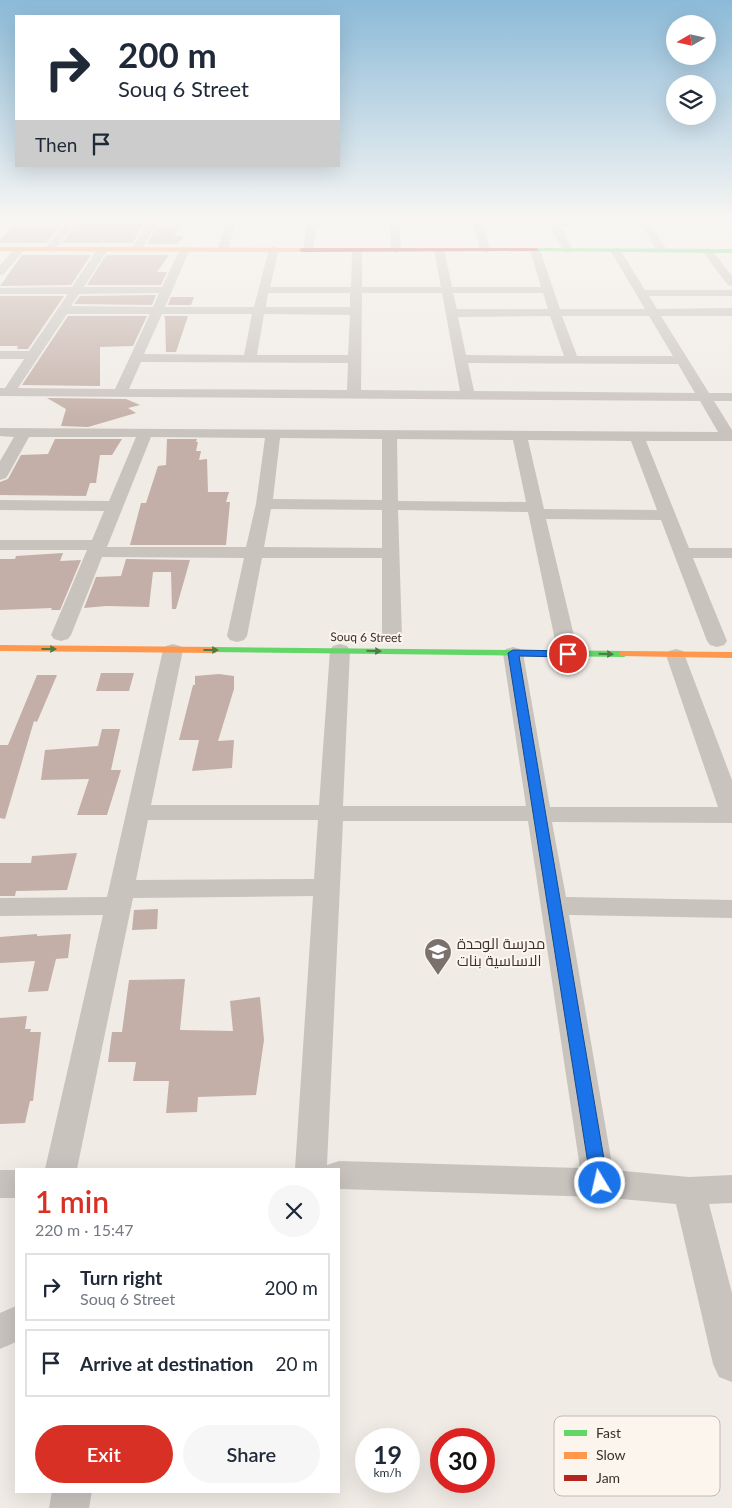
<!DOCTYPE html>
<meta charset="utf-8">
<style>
body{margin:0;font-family:Lato,Cairo,sans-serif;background:#f6f6f7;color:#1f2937;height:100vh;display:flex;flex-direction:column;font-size:19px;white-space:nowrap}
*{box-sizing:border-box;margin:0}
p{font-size:16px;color:#747a83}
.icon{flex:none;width:28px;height:28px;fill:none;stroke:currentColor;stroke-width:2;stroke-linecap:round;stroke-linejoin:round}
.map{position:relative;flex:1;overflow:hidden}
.sheet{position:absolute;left:15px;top:1168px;width:325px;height:325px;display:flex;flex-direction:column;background:#fff;border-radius:0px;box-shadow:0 5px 20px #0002}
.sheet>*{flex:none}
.guide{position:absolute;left:15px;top:15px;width:325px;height:152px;border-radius:0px;box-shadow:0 5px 20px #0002;background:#fff;color:#1f2937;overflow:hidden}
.needle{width:32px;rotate:261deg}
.fabs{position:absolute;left:666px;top:15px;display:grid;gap:10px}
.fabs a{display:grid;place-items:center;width:50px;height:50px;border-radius:50%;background:#fff;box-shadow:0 5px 20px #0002;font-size:25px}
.speed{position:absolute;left:355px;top:1428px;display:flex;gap:10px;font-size:25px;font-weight:700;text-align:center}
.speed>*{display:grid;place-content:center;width:65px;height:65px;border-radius:50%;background:#fff;box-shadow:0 5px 20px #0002;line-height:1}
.speed small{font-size:12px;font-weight:400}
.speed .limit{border:8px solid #d22;background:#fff;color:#111}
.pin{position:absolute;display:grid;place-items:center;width:42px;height:42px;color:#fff;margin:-21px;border:2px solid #fff;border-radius:50%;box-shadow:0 1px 5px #0007}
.me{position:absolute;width:55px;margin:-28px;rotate:351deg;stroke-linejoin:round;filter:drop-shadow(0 0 4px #0008)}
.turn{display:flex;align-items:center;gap:18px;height:105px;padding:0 20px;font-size:22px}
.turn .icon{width:65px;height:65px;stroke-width:2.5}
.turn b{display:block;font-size:35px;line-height:42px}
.then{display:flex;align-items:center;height:48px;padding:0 20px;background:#0003;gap:10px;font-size:19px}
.round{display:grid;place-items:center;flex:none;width:52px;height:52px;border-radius:26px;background:#f6f6f7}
.overview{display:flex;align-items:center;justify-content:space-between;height:85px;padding:0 20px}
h1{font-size:30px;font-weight:600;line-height:38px;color:#d93025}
.action{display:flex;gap:10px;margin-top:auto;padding:10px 20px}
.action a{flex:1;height:58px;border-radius:30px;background:#d93025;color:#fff;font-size:20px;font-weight:600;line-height:58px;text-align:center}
.action a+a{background:#f6f6f7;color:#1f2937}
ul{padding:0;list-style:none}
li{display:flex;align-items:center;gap:15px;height:68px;margin:0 10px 8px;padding:0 10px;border:2px solid #e0e1e3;border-radius:0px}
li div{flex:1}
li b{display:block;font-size:19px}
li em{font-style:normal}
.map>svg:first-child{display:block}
.building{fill:#c3afa7}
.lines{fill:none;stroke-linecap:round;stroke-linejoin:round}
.street{fill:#c9c3be;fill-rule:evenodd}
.fast{fill:#63d668;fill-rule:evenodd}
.slow{fill:#ff974d;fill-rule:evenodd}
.jam{fill:#b3261e;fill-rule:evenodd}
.oneway{fill:#4d7b46}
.route{fill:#1a73e8;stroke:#114b97}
.labels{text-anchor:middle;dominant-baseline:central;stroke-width:4;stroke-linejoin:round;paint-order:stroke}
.street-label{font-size:12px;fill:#3b302b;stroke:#fbf5ee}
.near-poi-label{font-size:15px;fill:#3b302b;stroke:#fbf5ee;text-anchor:start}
.key{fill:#fbf5ee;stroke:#c1bab4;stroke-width:1}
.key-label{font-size:14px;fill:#3b302b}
</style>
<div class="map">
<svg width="732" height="1508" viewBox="0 0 732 1508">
<rect width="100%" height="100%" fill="#f0ebe5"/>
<path class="building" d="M80,219H145L133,243H62Z
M60,226L47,243H0V240L12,227Z
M157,226H180L174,236H184L178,244H147Z
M22,255H91L71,285L0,286Z
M106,255H169L157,272H167L161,285H87Z
M156,295L152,305L74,304L80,296Z
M0,296H64L28,349H17L18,346H0Z
M171,297H194L191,305H168Z
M68,316H147L133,346L100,347V386L22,385Z
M188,316L176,352H166L165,317L163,316Z
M47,398L126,399L140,405L128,408L136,413L88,427L61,426L66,409Z
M55,439H122L112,455H100L96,483H90L86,496L0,495V482L8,479L21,455L48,454Z
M167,439H197L196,442H198L196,451H201L199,460L207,459L208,492H229L226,502H230L226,545H130L141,503H146L158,466L166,465Z
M63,553L60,561L81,560L60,610H51L52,608L0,610V559H15L16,556Z
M126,559L190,560L176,609H172L171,572H153L149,607L106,606L84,608L96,577L121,576Z
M101,673H134L129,691H96Z
M219,674L234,676V689L218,741L234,740L232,768L192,771L199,740H179L193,685H195V676Z
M37,675H57L37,722L34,721L5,819L0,818V745H8Z
M102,729H120L111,770H121L107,815H77L89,779L41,780L45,750L98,746Z
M77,853L67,890L16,891L15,896H0V863H31L32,856Z
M158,909L157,929L132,930L134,910Z
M37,934V936L71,934L68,958L56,959L48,991L28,992L35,961L0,963V937Z
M185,979L180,1030L233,1031L230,1001L260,997L264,1040L256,1095L198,1097L197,1112L166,1113L169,1081H133L136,1062H108L112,1032H122L129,980Z
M27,1016L25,1029H31L30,1032H41L33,1101H30L25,1123L0,1124V1018Z"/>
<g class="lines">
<path class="street" d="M0,219H78L54,251L50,252L45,249L64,224L0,225Z
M149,219H399L401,250L396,253L391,250L390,226L317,225L313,250L308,253L303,250L307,225H235L228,249L223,252L218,249L225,225L156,224L141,251H133L132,249Z
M471,219H481L490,250L489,252L485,253L480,250Z
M546,219H647L667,250L662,253L658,252L642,226H560L573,250L568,253L564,252Z
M20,246L25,249L4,274L0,275V265L16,247Z
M103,246L108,249L84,287H162L180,249L181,247H189L190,249L165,307H254L269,249L274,246L279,249L270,287H351L352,250L357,247L362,250V287H441L434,250L439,247L444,250L452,287H541L530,250L535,247L540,250L560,309H645L610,250L615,247L619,248L645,290H732V296H649L657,309L732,308V316H661L709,393H732V401H714L732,430V441H646L689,548H732V558H693L727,641L724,645L717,647L710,645L707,641L661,520L546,519L575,640L572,644L565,646L558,644L555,640L528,512L398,510L402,637L399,641L392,643L385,641L382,637V558H262L247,636L244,640L237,642L230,640L227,636L244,558L102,557L71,635L68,639L61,641L54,639L51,635L87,550H0V540H92L104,511L0,510V500L109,501L136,437H29L8,475L6,478L0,480V461L14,437L0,436V428L718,432L700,401L0,396V388H5L24,359H0V351H29L68,294H0V288L72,287L99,247ZM159,293L153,307L71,306L79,294ZM268,293H350V307H266ZM362,293H442L460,391L361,390ZM453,293H543L548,309H457ZM67,314H150L115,389L18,388ZM162,314H252L244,355L144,354ZM264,314L350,315L348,355H257ZM550,316L564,356L466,355L458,317ZM562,316H649L673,356H577ZM141,362L348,363L347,390L129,389ZM468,363L678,364L695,393L474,391ZM151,437L265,438L256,504L246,547H107ZM280,438L382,439V500L273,499ZM397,439L513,440L526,502L398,501ZM528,440L631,441L657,510L544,509ZM271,509L382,510V548L264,547Z
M707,248L711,249L732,276V286L728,285L702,251Z
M173,644L180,646L183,650L151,805H319L330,650L333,646L340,644L347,646L350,650L343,806H526L503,653L506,649L513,647L520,649L523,653L550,807H718L666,655L669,651L676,649L683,651L732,780V823L552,822L566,897L732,900V918L569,915L613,1170L689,1177L732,1175V1203L709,1204L732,1293V1382L719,1377L713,1364L676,1204L599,1197L339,1189V1169H295L313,896L133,898L77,1169H45L103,915L0,916V898L107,897L163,650L166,646ZM148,820H318L314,879L136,880ZM343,821H528L580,1168L339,1161L327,1165Z
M0,1170H16V1198H0Z
M16,1306V1342L0,1349V1313Z
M52,1491H92L89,1508H49Z"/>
<path class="fast" d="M537,248L732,249V253L535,251Z
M215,647L624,651L629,654L624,657L211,652L210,650Z"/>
<path class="slow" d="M0,247L302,248L305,250L302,252L0,251Z
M0,645L215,647L220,650L215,653L0,651Z
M624,651L732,652V658L620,656L619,654L620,652Z"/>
<path class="jam" d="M537,248L539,251L302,252L299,250L302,248Z"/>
</g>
<defs><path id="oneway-solid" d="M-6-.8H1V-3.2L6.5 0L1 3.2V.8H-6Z" transform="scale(1.25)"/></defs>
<g class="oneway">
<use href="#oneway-solid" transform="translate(49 649)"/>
<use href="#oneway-solid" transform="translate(211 650)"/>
<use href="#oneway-solid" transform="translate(374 651) rotate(1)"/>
<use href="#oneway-solid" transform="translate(606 654) rotate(1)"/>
</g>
<linearGradient id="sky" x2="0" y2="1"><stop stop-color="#8bbad8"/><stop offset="0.51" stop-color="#f8f6f3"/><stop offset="1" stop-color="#f8f6f3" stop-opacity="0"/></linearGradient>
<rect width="732" height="430" fill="url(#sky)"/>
<path class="route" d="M513,650L568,651L573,654L568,657L519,656L608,1183L605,1188L600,1190L594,1188L591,1183L508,653Z"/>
<defs>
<symbol id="school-pin" viewBox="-11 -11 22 30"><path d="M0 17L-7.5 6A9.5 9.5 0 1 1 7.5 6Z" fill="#7a716c" stroke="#fbf5ee"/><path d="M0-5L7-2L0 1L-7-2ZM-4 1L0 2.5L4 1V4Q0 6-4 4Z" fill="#fff"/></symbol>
</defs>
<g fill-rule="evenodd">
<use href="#school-pin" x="422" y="936" width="32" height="43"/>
</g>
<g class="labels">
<g class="street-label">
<text transform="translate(366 637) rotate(1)">Souq 6 Street</text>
</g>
<g class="near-poi-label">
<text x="457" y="943">مدرسة الوحدة<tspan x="457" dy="17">الاساسية بنات</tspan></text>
</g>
</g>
<rect x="554" y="1416" width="166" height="80" rx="8" class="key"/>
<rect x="564" y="1430" width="23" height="6" fill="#63d668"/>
<rect x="564" y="1452" width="23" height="7" fill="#ff974d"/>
<rect x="564" y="1475" width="23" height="6" fill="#b3261e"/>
<g class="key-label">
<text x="596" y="1438">Fast</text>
<text x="596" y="1460">Slow</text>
<text x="596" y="1483">Jam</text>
</g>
</svg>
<div class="fabs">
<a><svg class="needle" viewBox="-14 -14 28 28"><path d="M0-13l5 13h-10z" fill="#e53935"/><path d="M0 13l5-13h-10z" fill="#747a83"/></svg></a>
<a><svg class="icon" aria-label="layers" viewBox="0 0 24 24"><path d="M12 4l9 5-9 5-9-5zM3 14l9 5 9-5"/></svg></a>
</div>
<div class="speed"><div>19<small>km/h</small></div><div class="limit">30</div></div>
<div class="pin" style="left:568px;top:654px;background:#d93025"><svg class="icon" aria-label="arrive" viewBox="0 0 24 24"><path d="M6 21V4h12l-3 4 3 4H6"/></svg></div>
<svg class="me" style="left:600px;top:1183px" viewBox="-20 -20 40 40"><circle r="17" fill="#1a73e8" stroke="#fff" stroke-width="3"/><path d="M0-11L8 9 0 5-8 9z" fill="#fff"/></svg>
<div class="guide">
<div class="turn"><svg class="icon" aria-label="right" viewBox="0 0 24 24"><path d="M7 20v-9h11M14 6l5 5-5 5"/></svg><div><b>200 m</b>Souq 6 Street</div></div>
<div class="then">Then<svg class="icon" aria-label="arrive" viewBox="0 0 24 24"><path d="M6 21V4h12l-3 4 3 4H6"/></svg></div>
</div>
<section class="sheet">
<div class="overview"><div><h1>1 min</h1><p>220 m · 15:47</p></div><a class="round"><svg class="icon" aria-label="close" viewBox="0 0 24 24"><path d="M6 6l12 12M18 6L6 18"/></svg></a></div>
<ul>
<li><svg class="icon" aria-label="right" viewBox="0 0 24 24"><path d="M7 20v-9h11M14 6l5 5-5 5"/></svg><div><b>Turn right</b><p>Souq 6 Street</p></div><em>200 m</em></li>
<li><svg class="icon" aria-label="arrive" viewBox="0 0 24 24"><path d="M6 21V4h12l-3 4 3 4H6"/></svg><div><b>Arrive at destination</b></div><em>20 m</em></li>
</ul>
<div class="action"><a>Exit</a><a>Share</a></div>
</section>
</div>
